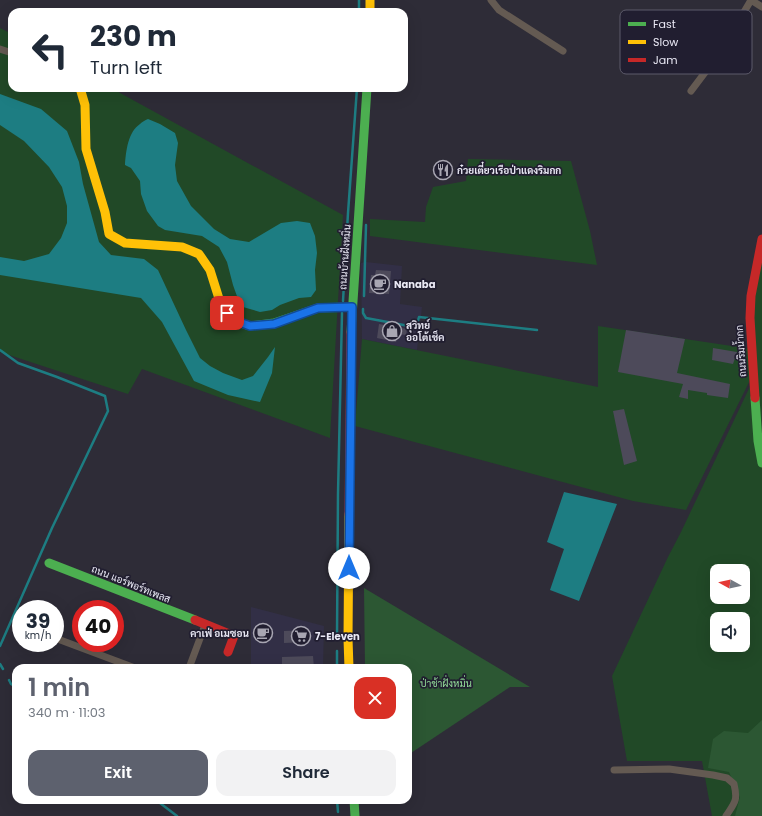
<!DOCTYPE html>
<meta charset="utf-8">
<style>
body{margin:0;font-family:Poppins,Sarabun,sans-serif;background:#f2f2f3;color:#1f2937;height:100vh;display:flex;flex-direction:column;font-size:15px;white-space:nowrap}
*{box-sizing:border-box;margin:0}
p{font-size:13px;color:#747a83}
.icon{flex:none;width:22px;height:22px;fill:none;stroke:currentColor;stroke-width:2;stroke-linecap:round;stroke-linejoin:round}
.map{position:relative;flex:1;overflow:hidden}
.side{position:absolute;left:12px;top:664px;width:400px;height:140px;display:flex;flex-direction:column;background:#fff;border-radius:12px;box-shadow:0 4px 16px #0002}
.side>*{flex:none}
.guide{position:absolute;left:8px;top:8px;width:400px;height:84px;border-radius:12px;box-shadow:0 4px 16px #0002;background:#fff;color:#1f2937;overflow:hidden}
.needle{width:26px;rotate:278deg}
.fabs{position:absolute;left:710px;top:564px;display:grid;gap:8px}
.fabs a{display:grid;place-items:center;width:40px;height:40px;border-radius:8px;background:#fff;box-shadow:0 4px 16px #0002;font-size:20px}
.speed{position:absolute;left:12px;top:600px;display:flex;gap:8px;font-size:20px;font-weight:700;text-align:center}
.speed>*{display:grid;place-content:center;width:52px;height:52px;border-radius:50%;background:#fff;box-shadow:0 4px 16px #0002;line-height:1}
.speed small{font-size:10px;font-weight:400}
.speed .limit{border:6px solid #d22;background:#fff;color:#111}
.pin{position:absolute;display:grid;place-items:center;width:34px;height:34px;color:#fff;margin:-17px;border-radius:8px;box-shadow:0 2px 6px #0006}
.me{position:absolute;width:44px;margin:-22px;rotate:0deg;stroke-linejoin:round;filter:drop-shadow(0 0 3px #0008)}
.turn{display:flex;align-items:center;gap:14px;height:84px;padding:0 16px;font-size:18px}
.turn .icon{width:52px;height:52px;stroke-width:2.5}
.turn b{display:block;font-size:28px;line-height:34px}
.round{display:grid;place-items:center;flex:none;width:42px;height:42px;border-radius:12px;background:#f2f2f3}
.headline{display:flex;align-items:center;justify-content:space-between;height:68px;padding:0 16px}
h1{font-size:24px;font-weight:600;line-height:30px;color:#5d616e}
.button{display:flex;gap:8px;margin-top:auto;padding:8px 16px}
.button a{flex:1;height:46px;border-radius:12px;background:#5d616e;color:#fff;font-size:16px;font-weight:600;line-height:46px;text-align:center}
.button a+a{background:#f2f2f3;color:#1f2937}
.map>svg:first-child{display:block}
.built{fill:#322f46}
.green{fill:#214927;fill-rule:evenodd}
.forest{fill:#2c5733}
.water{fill:#1d7d82}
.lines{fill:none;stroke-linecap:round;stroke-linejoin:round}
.stream{stroke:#1d7d82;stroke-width:2.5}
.building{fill:#4d4a5a}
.street{stroke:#645a52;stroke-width:7}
.fast{stroke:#4caf50;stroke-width:9}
.slow{stroke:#ffc107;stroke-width:9}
.jam{stroke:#c62828;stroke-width:9}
.route-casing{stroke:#114b97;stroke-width:10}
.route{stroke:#1a73e8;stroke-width:7}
.labels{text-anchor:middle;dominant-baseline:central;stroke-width:3.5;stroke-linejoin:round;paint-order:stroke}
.poi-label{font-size:10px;font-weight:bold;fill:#e9e8f4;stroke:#211e30;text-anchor:start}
.street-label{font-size:10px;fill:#e9e8f4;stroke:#211e30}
.park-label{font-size:10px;fill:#94de9a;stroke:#211e30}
.key{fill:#211e30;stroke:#5d5b6b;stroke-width:1}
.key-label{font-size:11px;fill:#e9e8f4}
</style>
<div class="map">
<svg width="762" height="816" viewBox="0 0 762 816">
<rect width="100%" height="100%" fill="#2e2c37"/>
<path class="built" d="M366,262L402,266L400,304L422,307L417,350L362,339L361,263Z
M251,607L324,626L323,668H251Z"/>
<path class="green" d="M0,28L12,34V88H111L343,215L330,438L142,369L128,394L0,352Z
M468,159L571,161L590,231L597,265L370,236V219L425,222L426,207L433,187L466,181Z
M762,239V816H712L702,761H627L612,676L668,557L681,532L754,378L753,374L686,510L633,501L355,426L362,339L598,387V326L752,349L751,296ZM717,571H743V597H717ZM717,619H743V645H717Z"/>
<path class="forest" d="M364,588L530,687H510L408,755V668H365Z
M762,720V816H735L740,797L729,772L708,768L713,739L724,731L748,733Z"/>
<path class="water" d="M0,94L41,109L67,131L79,162L83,184L99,242L111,255L144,259L158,270L186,330L200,358L210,366L223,373L242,380L253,376L268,357L275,347L272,373L260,402L228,395L194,381L162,322L141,298L0,275V257L24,261L49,254L61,238L67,223V206L62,187L49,167L24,141L0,125Z
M148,119L160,124L175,133L178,143L175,165L177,181L191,206L214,229L230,239L249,242L281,223L297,221L310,223L315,236L317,253L315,270L316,290L311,297L299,298L280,305L272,310L260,312L243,307L239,302L233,285L227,262L219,247L202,236L165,230L158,226L147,211L141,194L140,181L131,168L125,165C126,151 128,132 140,124C142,122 145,120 148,119Z
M564,492L617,504L579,601L550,590L564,549L547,542Z"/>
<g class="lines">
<path class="stream" d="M359,12V0
M364,296L366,225
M343,301L348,213L357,88
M363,309V313L366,318L409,326L417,324L419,317L537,330
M0,350L18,363L57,377L105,396L108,411L52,528L0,646
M337,637L338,494L342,313
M0,664L3,669
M337,668V651
M9,680L11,684L16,687
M156,800L177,816
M337,800L338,812"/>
</g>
<path class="building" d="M376,270L391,271L389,294L369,293L371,275H375Z
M379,324L407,329L406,335L398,334L396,342L377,338Z
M626,330L685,339L677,373L730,384L728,398L707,395V393L688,390V399L679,397L683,384L618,372Z
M713,348L737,352L733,364L712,360Z
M624,409L637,461L624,465L613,411Z
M307,630V642L284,643V631Z
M313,656L314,668H282V657Z"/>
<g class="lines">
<path class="street" d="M491,0L499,10L563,51
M751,0L762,7
M0,49L12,53
M691,91C714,62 733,32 751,0
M55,638L135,668
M189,668L205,625
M614,770L669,769L713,775L727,778L734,784C738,801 735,802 726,816"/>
<path class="fast" d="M221,305L234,321L250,326L274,323L318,308L352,307
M351,332L367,88
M755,398L758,441L762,463
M49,563L195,620
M354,800L355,816"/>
<path class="slow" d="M370,0V12
M80,88L85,105L86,149L105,212L109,234L125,243L182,247L199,254L210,270L221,305
M349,668L348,639L349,514"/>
<path class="jam" d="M755,398L750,318L751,296L762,239
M349,514L351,332
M195,620L234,636L228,652"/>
</g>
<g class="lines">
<defs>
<path id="route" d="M227,313L234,320L250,326L274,324L318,308L352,307L349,568"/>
</defs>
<use href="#route" class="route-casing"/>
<use href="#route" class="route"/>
</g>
<defs>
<symbol id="restaurant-ring" viewBox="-11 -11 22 22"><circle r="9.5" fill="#211e30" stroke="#a8a6b2" stroke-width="1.5"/><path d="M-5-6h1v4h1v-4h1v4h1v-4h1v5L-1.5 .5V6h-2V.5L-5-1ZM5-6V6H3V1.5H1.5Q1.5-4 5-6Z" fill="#a8a6b2"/></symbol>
<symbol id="cafe-ring" viewBox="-11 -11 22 22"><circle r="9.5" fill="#211e30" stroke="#a8a6b2" stroke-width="1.5"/><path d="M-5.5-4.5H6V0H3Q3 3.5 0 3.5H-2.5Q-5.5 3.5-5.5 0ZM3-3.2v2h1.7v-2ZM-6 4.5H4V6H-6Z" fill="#a8a6b2"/></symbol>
<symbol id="shop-ring" viewBox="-11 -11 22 22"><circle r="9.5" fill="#211e30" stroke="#a8a6b2" stroke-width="1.5"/><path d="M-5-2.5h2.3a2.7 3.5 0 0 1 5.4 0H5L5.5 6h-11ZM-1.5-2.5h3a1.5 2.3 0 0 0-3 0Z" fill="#a8a6b2"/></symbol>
<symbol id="supermarket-ring" viewBox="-11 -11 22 22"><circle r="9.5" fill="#211e30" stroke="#a8a6b2" stroke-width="1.5"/><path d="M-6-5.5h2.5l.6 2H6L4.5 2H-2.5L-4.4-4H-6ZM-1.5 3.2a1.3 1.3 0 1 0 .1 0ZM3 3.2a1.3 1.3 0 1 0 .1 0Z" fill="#a8a6b2"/></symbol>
</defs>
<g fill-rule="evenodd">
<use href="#restaurant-ring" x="432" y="159" width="22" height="22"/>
<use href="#cafe-ring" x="369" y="273" width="22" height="22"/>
<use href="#shop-ring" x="381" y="320" width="22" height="22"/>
<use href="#cafe-ring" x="252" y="622" width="22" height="22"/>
<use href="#supermarket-ring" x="290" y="625" width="22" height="22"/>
</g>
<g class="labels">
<g class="poi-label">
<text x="457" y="170">ก๋วยเตี๋ยวเรือป่าแดงริมกก</text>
<text x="394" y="284">Nanaba</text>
<text x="406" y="325">สุวิทย์<tspan x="406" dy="12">ออโต้เช็ค</tspan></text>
<text x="249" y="633" text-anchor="end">คาเฟ่ อเมซอน</text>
<text x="315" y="636">7-Eleven</text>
</g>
<g class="street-label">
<text transform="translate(345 257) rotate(-86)">ถนนบ้านฝั่งหมิ่น</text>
<text transform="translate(741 351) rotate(-94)">ถนนริมน้ำกก</text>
<text transform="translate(131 584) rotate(22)">ถนน แอร์พอร์ทเพลส</text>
</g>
<g class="park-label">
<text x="446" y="683">ป่าช้าฝั่งหมิ่น</text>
</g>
</g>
<rect x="620" y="10" width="132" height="64" rx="6" class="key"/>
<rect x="628" y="22" width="18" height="4" fill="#4caf50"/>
<rect x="628" y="40" width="18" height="4" fill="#ffc107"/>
<rect x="628" y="58" width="18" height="4" fill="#c62828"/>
<g class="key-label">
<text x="653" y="28">Fast</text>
<text x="653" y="46">Slow</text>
<text x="653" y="64">Jam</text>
</g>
</svg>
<div class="fabs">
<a><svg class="needle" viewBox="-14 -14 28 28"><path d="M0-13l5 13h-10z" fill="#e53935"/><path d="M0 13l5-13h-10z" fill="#747a83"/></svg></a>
<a><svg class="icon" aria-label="sound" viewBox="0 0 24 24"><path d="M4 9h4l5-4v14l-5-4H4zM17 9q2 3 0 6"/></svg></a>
</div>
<div class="speed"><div>39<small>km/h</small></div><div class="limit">40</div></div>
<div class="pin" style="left:227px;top:313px;background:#d93025"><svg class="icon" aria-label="arrive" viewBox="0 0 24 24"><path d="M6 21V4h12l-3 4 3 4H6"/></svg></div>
<svg class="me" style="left:349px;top:568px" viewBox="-20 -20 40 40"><circle r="19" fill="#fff"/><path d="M0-13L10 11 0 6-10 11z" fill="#1a73e8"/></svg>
<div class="guide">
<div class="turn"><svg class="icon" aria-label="left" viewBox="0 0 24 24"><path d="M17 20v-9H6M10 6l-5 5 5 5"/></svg><div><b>230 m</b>Turn left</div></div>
</div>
<section class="side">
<div class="headline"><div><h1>1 min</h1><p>340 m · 11:03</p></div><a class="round" style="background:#d93025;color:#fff"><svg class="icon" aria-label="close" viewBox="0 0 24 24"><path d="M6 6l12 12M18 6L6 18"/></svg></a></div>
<div class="button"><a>Exit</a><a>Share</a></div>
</section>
</div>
